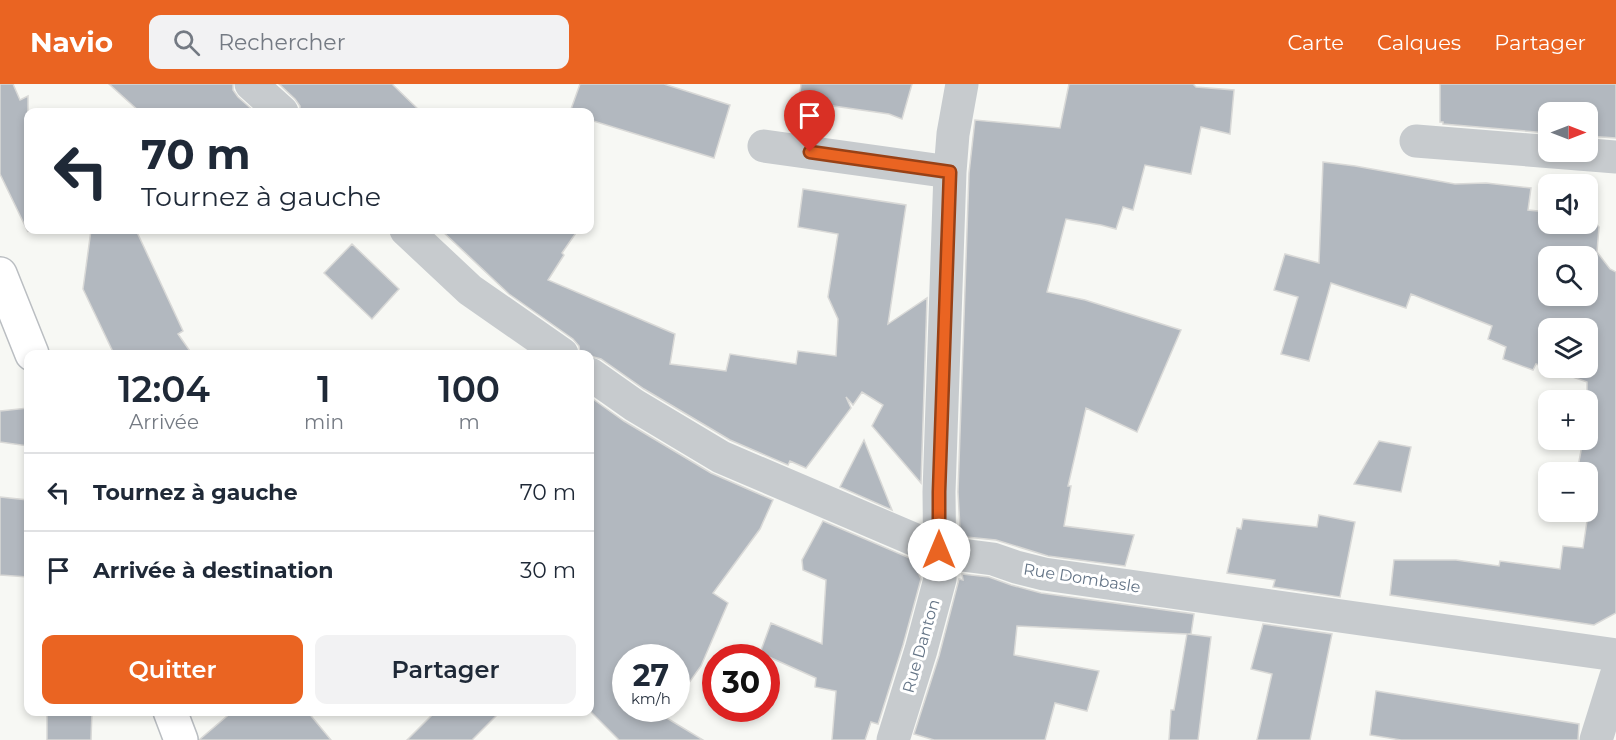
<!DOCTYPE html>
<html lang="fr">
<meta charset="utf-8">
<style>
body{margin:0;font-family:Montserrat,sans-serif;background:#f2f2f3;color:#1f2937;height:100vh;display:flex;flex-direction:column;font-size:22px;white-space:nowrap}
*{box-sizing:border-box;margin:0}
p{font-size:20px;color:#747a83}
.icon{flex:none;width:33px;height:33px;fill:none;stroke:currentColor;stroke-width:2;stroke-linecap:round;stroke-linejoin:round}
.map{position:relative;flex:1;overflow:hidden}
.drawer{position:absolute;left:24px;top:266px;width:570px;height:366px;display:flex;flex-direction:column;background:#fff;border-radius:12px;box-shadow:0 3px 9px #0003}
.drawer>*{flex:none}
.banner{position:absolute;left:24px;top:24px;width:570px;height:126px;border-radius:12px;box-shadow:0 3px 9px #0003;background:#fff;color:#1f2937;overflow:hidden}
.needle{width:39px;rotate:90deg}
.buttons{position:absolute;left:1538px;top:18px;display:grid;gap:12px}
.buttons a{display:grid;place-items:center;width:60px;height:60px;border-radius:12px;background:#fff;box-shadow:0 3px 9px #0003;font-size:30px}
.speed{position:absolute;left:612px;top:560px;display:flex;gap:12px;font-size:30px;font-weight:700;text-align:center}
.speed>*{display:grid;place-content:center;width:78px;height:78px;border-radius:50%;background:#fff;box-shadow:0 3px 9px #0003;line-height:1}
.speed small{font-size:15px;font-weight:400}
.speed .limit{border:9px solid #d22;background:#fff;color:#111}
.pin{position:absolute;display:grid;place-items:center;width:51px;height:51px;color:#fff;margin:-62px -26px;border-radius:50% 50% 50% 0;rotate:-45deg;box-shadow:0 0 6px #0007}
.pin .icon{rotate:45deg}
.me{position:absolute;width:66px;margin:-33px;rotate:0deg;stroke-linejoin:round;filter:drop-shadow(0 0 4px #0008)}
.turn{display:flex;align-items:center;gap:21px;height:126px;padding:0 18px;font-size:27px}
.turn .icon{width:78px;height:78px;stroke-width:2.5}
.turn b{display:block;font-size:42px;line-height:51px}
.eta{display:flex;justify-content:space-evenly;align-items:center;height:102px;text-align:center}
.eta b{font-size:36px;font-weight:600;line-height:42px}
.button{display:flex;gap:12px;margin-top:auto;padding:12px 18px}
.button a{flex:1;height:69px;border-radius:12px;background:#ea6422;color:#fff;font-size:24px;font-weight:600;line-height:69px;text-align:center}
.button a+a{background:#f2f2f3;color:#1f2937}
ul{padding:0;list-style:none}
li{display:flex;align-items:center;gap:18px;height:78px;padding:0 18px;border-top:2px solid #e0e1e3}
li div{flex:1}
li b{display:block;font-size:22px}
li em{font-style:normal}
header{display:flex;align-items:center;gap:36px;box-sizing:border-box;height:84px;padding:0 30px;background:#ea6422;color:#fff}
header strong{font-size:28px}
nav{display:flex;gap:33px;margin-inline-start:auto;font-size:21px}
.search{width:420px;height:54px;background:#f2f2f3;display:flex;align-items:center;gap:15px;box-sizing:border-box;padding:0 21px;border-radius:12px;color:#747a83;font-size:22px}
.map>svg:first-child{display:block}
.building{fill:#b2b8bf;stroke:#d9d9d7;stroke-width:1.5;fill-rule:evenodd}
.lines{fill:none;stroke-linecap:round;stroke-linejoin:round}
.major-casing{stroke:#babec2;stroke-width:36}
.minor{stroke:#c7cbce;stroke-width:33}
.major{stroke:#fff;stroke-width:33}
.route-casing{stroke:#984116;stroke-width:15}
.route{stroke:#ea6422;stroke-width:10}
.labels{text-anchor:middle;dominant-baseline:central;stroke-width:6;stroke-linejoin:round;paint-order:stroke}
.street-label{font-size:16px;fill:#657587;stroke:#fff}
</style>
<header>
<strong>Navio</strong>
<div class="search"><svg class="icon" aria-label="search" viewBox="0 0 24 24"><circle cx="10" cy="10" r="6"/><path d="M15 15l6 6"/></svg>Rechercher</div>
<nav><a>Carte</a><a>Calques</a><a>Partager</a></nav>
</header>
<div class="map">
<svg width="1616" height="656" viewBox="0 0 1616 656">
<rect width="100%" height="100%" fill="#f7f8f4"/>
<path class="building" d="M0,0H13L20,16L28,12V148L0,90Z
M109,0H233V6L238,13L255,28H140Z
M279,0H392L421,28H300V22L295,15Z
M580,0H664L730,21L714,74L590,36V28H570Z
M801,0H912L902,35L889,30L799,17Z
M1069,0H1193L1196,3L1234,6L1230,50L1201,43L1191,90L1145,81L1133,126L1123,123L1116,145L1101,141L1066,135L1047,208L1085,216L1181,246L1137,348L1086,324L1068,402H1071L1064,442L1134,451L1125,482L1048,472L996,456L966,453L960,445L958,408L969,89L975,36L1060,44Z
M1440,0H1616V54L1587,52V28H1548V49L1443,40V38H1440Z
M1323,78L1355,82L1455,100L1486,99L1531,104L1528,126L1548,128V140H1587V132H1589L1599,143L1597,168L1610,185L1616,188V529L1594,541L1390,511L1394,476H1456L1499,482L1500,477L1560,485L1563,462L1583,464L1593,396L1587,395V388H1577L1583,356H1587V298L1536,280L1533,286L1503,275L1506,263L1488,255L1492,242L1411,210L1406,224L1331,199L1309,277L1281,270L1298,213L1274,206L1285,170L1319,179ZM1548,172H1587V212H1548ZM1548,244H1587V284H1548Z
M803,105L906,121L888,240L927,214L921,399L872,342L883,321L862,308L853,321L846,313L851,324L806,384L790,377L788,381L730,356L644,305L601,275L590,272V270H580L579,262L573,255L509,210L441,146H578L562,169L564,171L548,196L675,250L670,280L726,287L730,270L796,280L798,267L836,272L838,235L828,213L838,150L798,143Z
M91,146H136L183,247L178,250L192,270H114L83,205Z
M352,160L399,205L372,235L324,189Z
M590,313L624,337L711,389L773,416L760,445L713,509L728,519L701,582L676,617V573H626V624H672L665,633L703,656H619L590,627Z
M28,324V362L0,358V327Z
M864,356L892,426L840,403Z
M1379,357L1411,363L1401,408L1354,400Z
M0,413L28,416V493L0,491Z
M1319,431L1355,438L1340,513L1273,503L1275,496L1227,489L1237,444L1241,445L1243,435L1317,443Z
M823,437L912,475L921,495L903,561L878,640L871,638L865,656H832L836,607L815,603L816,594L760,569L771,539L822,560L826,496L803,486L802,476Z
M962,490L989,493L1011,501L1041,509L1194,530L1191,550H1188L1211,553L1198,656H1169L1171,626H1174L1187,550L1017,542L1014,571L1099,587L1087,627L1055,619L1045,656H934L914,650L939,572L959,495L963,496Z
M1263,540L1332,550L1310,656H1257L1272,590L1251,585Z
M1376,607L1579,640L1578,656H1401L1370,651Z
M47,627H92L91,656H47Z
M233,627H307L331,656H199Z
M436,627H501L472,656H407Z"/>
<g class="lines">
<defs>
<path id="major" d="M0,190L32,270
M170,627L181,656"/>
</defs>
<use href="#major" class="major-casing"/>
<path class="minor" d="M251,0L282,28
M1416,57L1616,73
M764,62L950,88
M406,146L470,206L562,270
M590,290L634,321L721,373L939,466L962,471L993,475L1016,483L1044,490L1616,571
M893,656L921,566L940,495L939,408L950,88L953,50L962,0
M1596,656L1616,592"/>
<use href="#major" class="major"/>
</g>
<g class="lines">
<defs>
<path id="route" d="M810,68L950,88L939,408V466"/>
</defs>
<use href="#route" class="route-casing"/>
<use href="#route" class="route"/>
</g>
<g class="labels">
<g class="street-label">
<text transform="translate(1082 494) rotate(9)">Rue Dombasle</text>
<text transform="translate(921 562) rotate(-74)">Rue Danton</text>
</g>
</g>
</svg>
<div class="buttons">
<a><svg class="needle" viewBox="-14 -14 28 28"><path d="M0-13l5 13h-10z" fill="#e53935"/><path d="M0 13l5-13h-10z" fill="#747a83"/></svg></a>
<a><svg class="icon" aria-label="sound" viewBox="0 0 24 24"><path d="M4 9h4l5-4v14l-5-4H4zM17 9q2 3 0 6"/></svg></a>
<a><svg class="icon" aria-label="search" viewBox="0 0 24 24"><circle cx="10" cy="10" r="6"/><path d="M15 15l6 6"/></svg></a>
<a><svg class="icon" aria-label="layers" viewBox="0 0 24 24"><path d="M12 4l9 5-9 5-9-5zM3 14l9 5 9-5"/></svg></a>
<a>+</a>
<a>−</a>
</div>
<div class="speed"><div>27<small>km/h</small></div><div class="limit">30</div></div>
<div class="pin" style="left:810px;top:68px;background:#d93025"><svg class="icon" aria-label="arrive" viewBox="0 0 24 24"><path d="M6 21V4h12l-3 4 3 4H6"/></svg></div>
<svg class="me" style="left:939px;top:466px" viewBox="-20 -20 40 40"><circle r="19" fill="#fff"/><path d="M0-13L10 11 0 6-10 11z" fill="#ea6422"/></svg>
<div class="banner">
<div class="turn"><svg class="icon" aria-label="left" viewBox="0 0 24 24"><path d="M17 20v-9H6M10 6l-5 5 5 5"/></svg><div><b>70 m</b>Tournez à gauche</div></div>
</div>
<section class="drawer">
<div class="eta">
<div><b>12:04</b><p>Arrivée</p></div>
<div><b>1</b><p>min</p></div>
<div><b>100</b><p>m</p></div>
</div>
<ul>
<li><svg class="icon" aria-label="left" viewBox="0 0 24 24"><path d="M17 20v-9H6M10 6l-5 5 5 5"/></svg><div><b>Tournez à gauche</b></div><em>70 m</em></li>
<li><svg class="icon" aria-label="arrive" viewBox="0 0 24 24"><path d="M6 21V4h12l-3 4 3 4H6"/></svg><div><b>Arrivée à destination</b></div><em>30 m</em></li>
</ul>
<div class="button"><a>Quitter</a><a>Partager</a></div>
</section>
</div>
